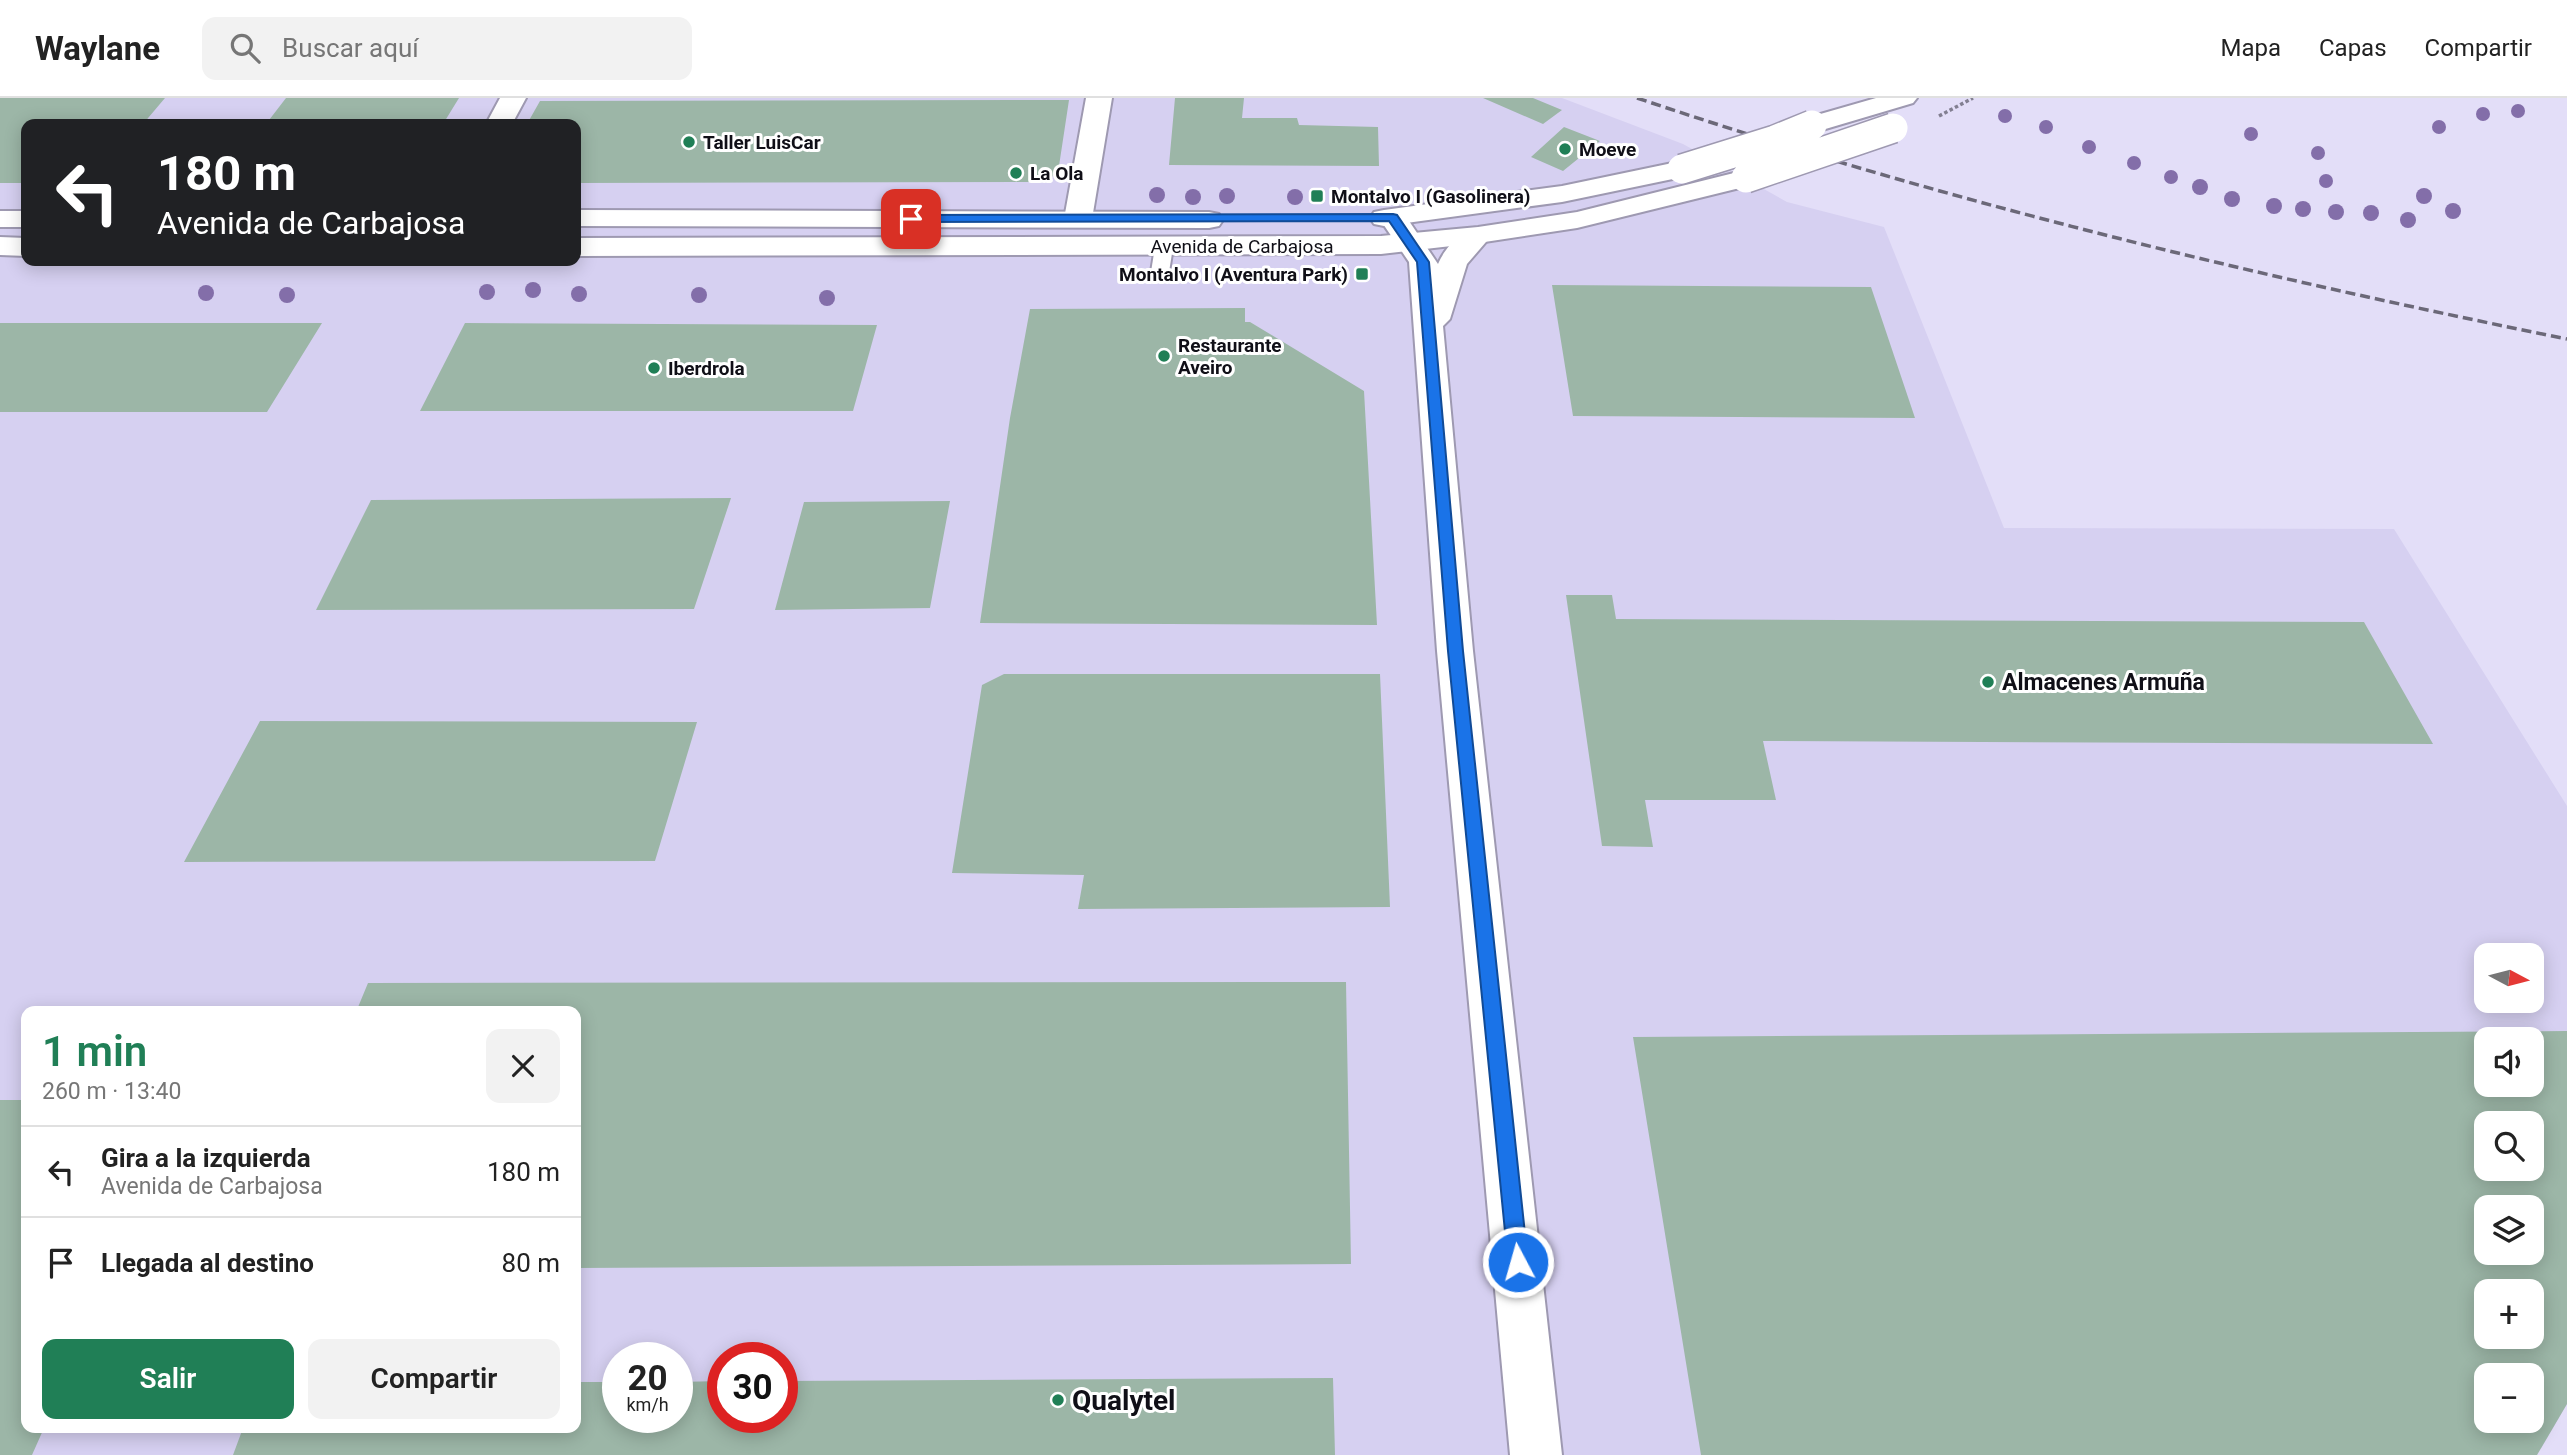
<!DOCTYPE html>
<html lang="es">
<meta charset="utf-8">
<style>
body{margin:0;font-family:Roboto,sans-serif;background:#f2f2f2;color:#222;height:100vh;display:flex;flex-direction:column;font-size:26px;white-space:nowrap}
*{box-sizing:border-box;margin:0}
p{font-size:23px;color:#767676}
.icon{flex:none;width:38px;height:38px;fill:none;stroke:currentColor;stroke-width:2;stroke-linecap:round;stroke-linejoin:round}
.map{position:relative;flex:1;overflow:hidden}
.details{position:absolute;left:21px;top:908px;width:560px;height:427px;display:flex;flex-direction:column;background:#fff;border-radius:14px;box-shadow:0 4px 18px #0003}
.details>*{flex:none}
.banner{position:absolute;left:21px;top:21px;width:560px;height:147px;border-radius:14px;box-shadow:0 4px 18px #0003;background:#202124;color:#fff;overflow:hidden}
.needle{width:46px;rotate:97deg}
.fabs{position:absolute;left:2474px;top:845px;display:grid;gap:14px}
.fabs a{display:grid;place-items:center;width:70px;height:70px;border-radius:14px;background:#fff;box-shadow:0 4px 18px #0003;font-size:35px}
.speed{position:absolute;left:602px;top:1244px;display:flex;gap:14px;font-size:35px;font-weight:700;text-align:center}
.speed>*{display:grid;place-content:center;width:91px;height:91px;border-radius:50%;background:#fff;box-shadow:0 4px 18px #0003;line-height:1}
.speed small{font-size:18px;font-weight:400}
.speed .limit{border:10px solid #d22;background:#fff;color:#111}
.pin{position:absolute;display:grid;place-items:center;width:60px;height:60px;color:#fff;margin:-30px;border-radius:14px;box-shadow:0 4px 10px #0006}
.me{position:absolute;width:77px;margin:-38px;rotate:354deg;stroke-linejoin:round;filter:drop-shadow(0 0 5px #0008)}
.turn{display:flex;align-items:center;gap:24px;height:147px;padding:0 21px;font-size:32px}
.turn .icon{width:91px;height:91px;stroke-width:2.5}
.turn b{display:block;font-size:49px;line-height:60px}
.round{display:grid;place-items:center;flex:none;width:74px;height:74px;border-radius:14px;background:#f2f2f2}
.headline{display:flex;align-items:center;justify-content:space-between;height:119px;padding:0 21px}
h1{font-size:42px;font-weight:600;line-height:52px;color:#207f56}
.primary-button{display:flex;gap:14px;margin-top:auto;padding:14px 21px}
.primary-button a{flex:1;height:80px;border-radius:14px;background:#207f56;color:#fff;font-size:28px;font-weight:600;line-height:80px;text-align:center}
.primary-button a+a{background:#f2f2f2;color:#222}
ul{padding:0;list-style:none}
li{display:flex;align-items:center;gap:21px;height:91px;padding:0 21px;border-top:2px solid #e0e0e0}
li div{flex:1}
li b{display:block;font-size:26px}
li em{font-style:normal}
header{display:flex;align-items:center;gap:42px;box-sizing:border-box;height:98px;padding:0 35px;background:#fff;border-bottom:2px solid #e0e0e0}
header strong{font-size:33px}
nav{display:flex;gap:38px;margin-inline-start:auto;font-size:24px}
.search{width:490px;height:63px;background:#f2f2f2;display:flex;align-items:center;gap:18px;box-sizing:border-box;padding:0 24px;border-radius:14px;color:#767676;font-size:26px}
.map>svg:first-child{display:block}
.built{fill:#d6d0f1;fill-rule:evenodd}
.building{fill:#9cb6a7;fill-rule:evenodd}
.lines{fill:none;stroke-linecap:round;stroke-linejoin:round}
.lane-casing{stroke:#9e99b1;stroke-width:4}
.street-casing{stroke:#9e99b1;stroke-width:4}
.primary-casing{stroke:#9e99b1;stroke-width:4}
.path{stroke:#827f91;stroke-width:3.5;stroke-dasharray:3.5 2.5;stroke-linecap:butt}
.lane{fill:#fff;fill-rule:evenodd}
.street{fill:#fff;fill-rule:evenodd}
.primary{fill:#fff;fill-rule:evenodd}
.rail{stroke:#6b6878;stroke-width:3.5;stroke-dasharray:10 5;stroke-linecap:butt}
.primary-bridge-casing{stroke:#9e99b1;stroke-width:32;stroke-linecap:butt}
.primary-bridge{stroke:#fff;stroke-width:29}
.tree{fill:#836ea9}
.route{fill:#1a73e8;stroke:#114b97;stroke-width:2}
.poi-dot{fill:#207f56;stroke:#fff;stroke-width:2.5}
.labels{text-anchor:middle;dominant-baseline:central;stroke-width:6;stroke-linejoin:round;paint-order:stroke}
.far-poi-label{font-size:19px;font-weight:bold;fill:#100f17;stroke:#fff;text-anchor:start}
.far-street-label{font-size:19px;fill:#100f17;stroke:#fff}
.poi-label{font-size:23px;font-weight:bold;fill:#100f17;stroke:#fff;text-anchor:start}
.near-poi-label{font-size:28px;font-weight:bold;fill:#100f17;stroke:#fff;text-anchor:start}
</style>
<header>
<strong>Waylane</strong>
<div class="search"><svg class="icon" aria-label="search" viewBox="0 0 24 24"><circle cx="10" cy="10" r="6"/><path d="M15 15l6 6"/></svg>Buscar aquí</div>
<nav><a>Mapa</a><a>Capas</a><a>Compartir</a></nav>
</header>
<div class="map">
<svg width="2567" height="1357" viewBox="0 0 2567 1357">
<rect width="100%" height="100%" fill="#e3def8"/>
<path class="built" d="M0,0H1562L1683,46L1787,104L1884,129L2004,430L2394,431L2567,708V1306L2537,1357H0ZM26,26H576V163H26ZM2487,858H2532V903H2487ZM26,914H576V1330H26ZM2487,942H2532V987H2487ZM2487,1026H2532V1071H2487ZM2487,1110H2532V1155H2487ZM2487,1194H2532V1239H2487ZM618,1260H677V1320H618ZM723,1260H782V1320H723ZM2487,1278H2532V1323H2487Z"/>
<path class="building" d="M0,0H165L143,26H26V85H0Z
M286,0H459L443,26H266Z
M1175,0H1244L1242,20H1297L1299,27L1378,29L1379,68L1169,67Z
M1483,0H1533L1562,12L1543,26Z
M1069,2L1059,68L1049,84L576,85V26H527L540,3Z
M1564,29L1600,43L1563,73L1531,59Z
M1552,187L1871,189L1915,320L1573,318Z
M1245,210V224H1250L1364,293L1377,527L980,525L1010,320L1030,211Z
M0,225H322L267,314H0Z
M465,225L877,227L853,313H420Z
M731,400L694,511L316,512L371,402Z
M950,403L930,510L775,512L804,404Z
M1566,497H1612L1616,521L2364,524L2433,646L1763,643L1776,702H1645L1653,749L1602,748Z
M1004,576H1380L1390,809L1078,811L1084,777L952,775L982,587Z
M260,623L697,624L655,763L184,764Z
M1346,884L1351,1166L576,1170V914H356L368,885Z
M2567,933V1306L2537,1357H1701L1633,939ZM2487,942H2532V987H2487ZM2487,1026H2532V1071H2487ZM2487,1110H2532V1155H2487ZM2487,1194H2532V1239H2487ZM2487,1278H2532V1323H2487Z
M0,1002H26V1330H44L32,1357H0Z
M1333,1280L1335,1357H233L243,1330H576V1284H618V1320H677V1284L723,1283V1320H782V1283Z"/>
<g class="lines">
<defs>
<path id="lane" d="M1164,144L1173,149L1169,174L1160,180L1151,174L1155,149Z"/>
<path id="street" d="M500,0H526L512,26H486Z
M1086,0H1112L1092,121L1088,127L1078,129L1068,127L1064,121Z
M1393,112L1403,114L1438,166C1446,147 1467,126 1488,131L1492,137L1467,166L1450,221L1443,228L1473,553L1562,1357H1510L1437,553L1409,164L1379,120L1383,114Z"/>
<path id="primary" d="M1876,0H1917L1913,5L1812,35L1803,33L1799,27L1803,21Z
M1682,63L1692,65L1696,71L1692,77L1562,104L1384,128L1374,126L1370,120L1374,114L1384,112L1562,88Z
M1746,72L1756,74L1760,80L1756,86L1577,130L1478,145L1381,156L576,158V140L1381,138L1478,129L1577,114Z
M576,112L1209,114L1219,116L1223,122L1219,128L1209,130L576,128Z
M0,113H26V129H0Z
M0,139L26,140V158L0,157Z"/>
</defs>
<use href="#lane" class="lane-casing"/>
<use href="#street" class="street-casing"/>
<use href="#primary" class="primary-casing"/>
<path class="path" d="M1939,18L1973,0"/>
<use href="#lane" class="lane"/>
<use href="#street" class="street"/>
<use href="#primary" class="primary"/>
<path class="rail" d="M1637,0C1943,103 2250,177 2567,241"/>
<defs>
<path id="primary-bridge" d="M1682,71L1775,42L1812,27
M1746,80L1893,30"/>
</defs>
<use href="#primary-bridge" class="primary-bridge-casing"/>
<use href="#primary-bridge" class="primary-bridge"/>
</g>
<g class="tree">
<circle cx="2518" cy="13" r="7"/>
<circle cx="2483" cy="16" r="7"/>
<circle cx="2005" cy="18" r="7"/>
<circle cx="2046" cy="29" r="7"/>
<circle cx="2439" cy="29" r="7"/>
<circle cx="2251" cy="36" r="7"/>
<circle cx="2089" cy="49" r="7"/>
<circle cx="2318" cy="55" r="7"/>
<circle cx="2134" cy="65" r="7"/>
<circle cx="2171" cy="79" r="7"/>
<circle cx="2326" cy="83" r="7"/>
<circle cx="2200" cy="89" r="8"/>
<circle cx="1157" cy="97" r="8"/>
<circle cx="1227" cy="98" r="8"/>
<circle cx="2424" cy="98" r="8"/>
<circle cx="1193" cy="99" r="8"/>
<circle cx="1295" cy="99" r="8"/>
<circle cx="2232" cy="101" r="8"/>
<circle cx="2274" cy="108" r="8"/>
<circle cx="2303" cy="111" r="8"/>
<circle cx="2453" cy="113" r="8"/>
<circle cx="2336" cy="114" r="8"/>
<circle cx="2371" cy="115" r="8"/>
<circle cx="2408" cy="122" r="8"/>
<circle cx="533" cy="192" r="8"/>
<circle cx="487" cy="194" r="8"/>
<circle cx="206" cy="195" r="8"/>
<circle cx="579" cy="196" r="8"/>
<circle cx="287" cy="197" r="8"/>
<circle cx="699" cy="197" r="8"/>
<circle cx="827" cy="200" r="8"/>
</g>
<path class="route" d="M1393,116L1397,117L1429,164L1463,553L1528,1164L1525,1171L1518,1174L1511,1171L1508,1164L1448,553L1417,164L1389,123L911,124L905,121L911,117Z"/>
<g class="poi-dot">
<circle cx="689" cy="44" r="7"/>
<circle cx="1565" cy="51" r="7"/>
<circle cx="1016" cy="75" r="7"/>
<rect x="1310" y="91" width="14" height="14" rx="3.5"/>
<rect x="1355" y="169" width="14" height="14" rx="3.5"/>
<circle cx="1164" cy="258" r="7"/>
<circle cx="654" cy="270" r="7"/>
<circle cx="1988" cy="584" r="7"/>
<circle cx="1058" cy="1302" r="7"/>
</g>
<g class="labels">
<g class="far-poi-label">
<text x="703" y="44">Taller LuisCar</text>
<text x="1579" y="51">Moeve</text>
<text x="1030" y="75">La Ola</text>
<text x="1331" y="98">Montalvo I (Gasolinera)</text>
<text x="1348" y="176" text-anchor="end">Montalvo I (Aventura Park)</text>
<text x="1178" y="247">Restaurante<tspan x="1178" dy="22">Aveiro</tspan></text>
<text x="668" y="270">Iberdrola</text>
</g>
<g class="far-street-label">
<text x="1242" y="148">Avenida de Carbajosa</text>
</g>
<g class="poi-label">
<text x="2002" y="584">Almacenes Armuña</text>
</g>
<g class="near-poi-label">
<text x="1072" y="1302">Qualytel</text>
</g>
</g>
</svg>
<div class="fabs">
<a><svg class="needle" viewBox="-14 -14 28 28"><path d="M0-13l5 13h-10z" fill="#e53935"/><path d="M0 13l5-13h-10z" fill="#767676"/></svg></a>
<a><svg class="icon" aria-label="sound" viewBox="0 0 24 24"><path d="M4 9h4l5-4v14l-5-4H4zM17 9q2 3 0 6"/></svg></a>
<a><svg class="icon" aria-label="search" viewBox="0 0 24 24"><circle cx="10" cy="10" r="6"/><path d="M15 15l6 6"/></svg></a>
<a><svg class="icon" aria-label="layers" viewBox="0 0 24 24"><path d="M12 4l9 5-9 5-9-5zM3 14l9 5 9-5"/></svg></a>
<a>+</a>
<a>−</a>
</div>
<div class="speed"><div>20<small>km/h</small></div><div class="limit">30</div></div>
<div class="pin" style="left:911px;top:121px;background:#d93025"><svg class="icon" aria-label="arrive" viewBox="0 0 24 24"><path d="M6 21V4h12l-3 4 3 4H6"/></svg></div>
<svg class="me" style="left:1518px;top:1164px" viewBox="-20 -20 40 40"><circle r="17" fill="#1a73e8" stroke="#fff" stroke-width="3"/><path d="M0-11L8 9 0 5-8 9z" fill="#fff"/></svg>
<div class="banner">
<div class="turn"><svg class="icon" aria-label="left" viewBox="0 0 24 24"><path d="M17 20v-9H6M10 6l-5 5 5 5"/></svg><div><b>180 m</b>Avenida de Carbajosa</div></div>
</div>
<section class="details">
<div class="headline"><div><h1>1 min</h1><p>260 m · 13:40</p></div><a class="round"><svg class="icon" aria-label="close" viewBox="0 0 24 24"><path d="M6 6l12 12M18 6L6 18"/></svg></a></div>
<ul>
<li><svg class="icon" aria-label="left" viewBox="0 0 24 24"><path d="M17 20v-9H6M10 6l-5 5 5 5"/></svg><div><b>Gira a la izquierda</b><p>Avenida de Carbajosa</p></div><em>180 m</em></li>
<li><svg class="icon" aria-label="arrive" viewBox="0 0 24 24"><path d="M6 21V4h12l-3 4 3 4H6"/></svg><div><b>Llegada al destino</b></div><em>80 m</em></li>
</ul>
<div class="primary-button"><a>Salir</a><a>Compartir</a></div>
</section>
</div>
